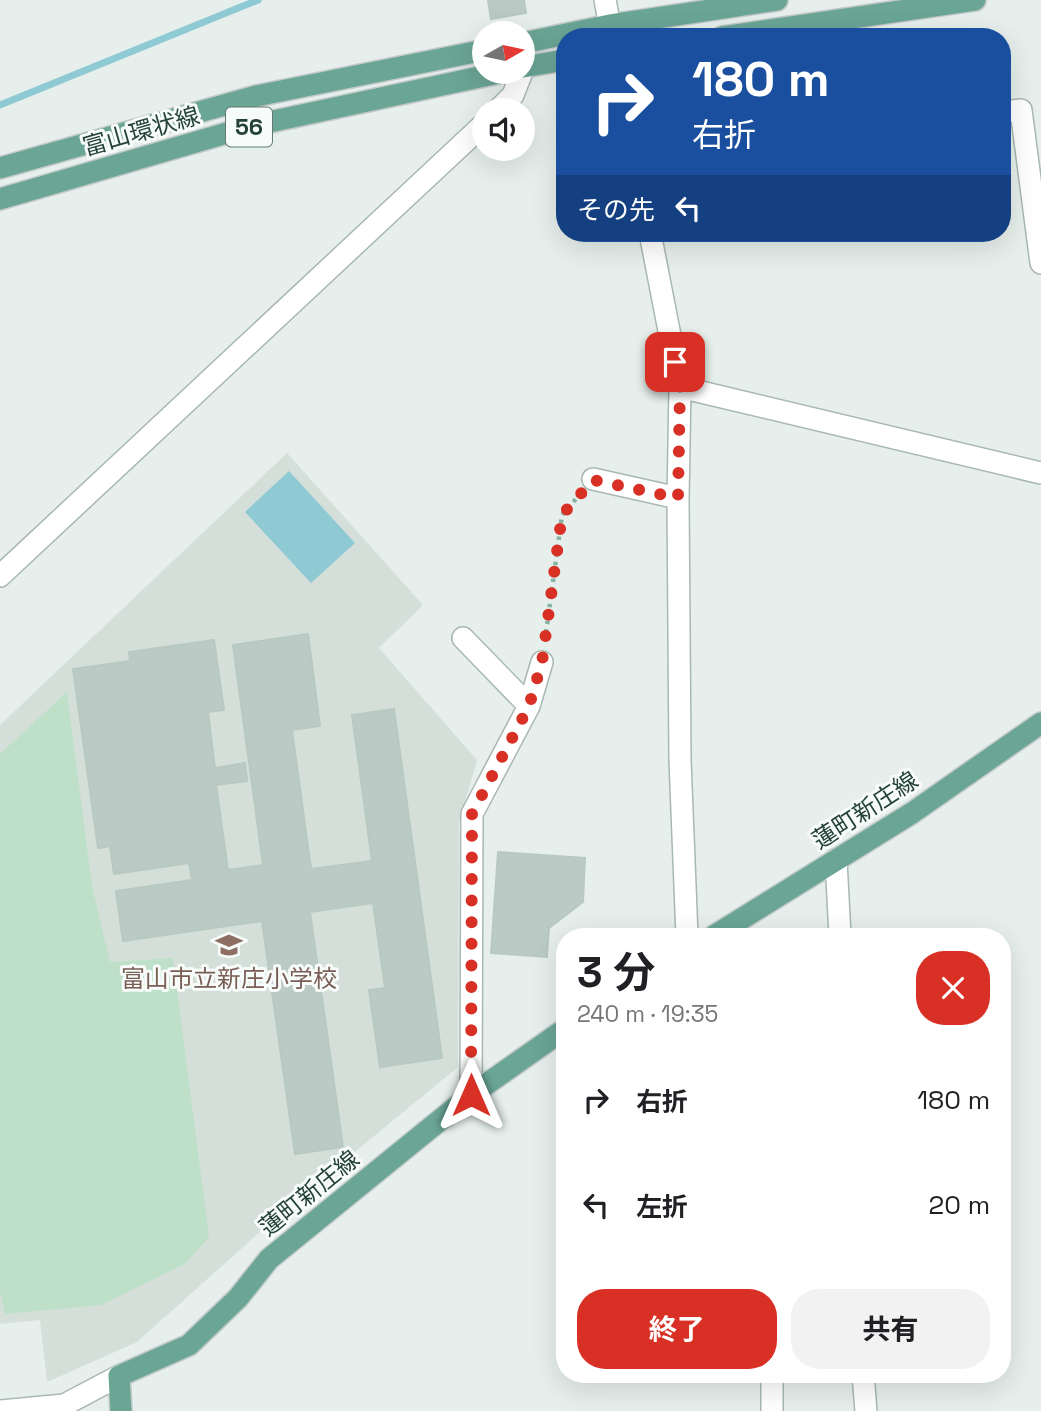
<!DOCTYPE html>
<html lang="ja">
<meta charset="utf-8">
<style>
body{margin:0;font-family:"Space Grotesk","Noto Sans JP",sans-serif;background:#f2f2f2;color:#202124;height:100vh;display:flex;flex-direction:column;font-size:26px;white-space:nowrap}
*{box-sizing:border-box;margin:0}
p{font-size:23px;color:#757577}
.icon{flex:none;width:38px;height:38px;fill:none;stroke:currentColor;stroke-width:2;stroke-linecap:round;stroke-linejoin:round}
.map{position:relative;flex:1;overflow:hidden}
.drawer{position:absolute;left:556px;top:928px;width:455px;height:455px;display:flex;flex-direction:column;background:#fff;border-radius:28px;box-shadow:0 7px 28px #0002}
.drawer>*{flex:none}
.top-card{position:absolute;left:556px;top:28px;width:455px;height:214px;border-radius:28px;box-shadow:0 7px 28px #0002;background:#1a4fa0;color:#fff;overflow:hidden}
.needle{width:46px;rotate:81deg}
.buttons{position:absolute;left:472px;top:21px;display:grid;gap:14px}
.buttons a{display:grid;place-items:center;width:63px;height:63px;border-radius:50%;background:#fff;box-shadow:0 7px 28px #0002;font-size:35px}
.pin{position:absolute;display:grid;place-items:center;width:60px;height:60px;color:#fff;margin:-30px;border-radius:14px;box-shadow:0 4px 10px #0006}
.me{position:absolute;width:77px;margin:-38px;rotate:0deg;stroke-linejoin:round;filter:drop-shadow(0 0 5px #0008)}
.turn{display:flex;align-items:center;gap:24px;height:147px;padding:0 21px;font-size:32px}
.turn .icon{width:91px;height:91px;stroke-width:2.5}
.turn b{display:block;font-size:49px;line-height:60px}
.then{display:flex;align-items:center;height:66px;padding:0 21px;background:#0003;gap:14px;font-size:26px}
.round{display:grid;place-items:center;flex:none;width:74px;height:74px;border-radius:28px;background:#f2f2f2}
.headline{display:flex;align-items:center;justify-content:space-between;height:119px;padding:0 21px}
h1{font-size:42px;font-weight:700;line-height:52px}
.primary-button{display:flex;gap:14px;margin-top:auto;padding:14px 21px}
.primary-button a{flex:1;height:80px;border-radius:28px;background:#d93025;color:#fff;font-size:28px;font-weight:700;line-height:80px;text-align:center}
.primary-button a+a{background:#f2f2f2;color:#202124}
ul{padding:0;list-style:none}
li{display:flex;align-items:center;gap:21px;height:105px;padding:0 21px}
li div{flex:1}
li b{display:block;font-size:26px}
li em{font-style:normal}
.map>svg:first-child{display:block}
.built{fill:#d4dfda}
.green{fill:#bfe0c8}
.water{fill:#8ec9d4}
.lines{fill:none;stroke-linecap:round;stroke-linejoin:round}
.stream{stroke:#8ec9d4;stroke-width:7}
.building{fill:#bbcac4;stroke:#b8c9c2;stroke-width:2}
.minor-casing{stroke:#a8b8b2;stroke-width:24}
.major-casing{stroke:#c2cac8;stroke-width:24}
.path{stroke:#86b3a5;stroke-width:4.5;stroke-dasharray:3.5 5;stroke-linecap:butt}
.minor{stroke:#fff;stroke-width:21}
.major{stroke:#6aa596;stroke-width:21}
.route{stroke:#d93025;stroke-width:12;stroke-dasharray:0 21.6}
.labels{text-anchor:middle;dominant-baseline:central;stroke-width:6;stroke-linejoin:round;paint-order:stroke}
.shield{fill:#f7fbf9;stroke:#637a73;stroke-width:2}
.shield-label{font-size:23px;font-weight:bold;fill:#24423a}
.street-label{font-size:24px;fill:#24423a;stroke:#f7fbf9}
.education-label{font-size:24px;fill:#785e54;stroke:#f7fbf9}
</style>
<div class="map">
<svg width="1041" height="1411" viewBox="0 0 1041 1411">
<rect width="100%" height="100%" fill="#e6efeb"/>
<path class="built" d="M287,453L423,605L379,648L477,760L459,823L458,1067L289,1206L137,1342L47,1382L40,1320L0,1324V725Z"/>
<path class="green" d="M67,692L92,886L110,962L173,958L209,1237L185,1264L101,1305L5,1314L0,1291V754Z"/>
<path class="water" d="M289,471L355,543L311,583L245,512Z"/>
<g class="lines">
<path class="stream" d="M0,105L258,0"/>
</g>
<path class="building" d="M488,0H524L526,13L491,19Z
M308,634L320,726L292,730L311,869L372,861L352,715L394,709L442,1058L380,1067L369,990L385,988L373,903L310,912L343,1147L295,1154L262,921L123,941L116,891L192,880L189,863L114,874L110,846L98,848L73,669L130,661L129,652L214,640L224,710L208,712L215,768L245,763L247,781L216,785L228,870L263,865L233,645Z
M498,852L585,858L583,902L549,928L547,957L491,953Z"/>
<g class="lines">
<defs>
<path id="minor" d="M605,0L612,37
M498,110L513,95L522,72
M1003,112L1021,110L1041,263
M650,233L680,387L678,498L680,760L687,936
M680,387L1041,473
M593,479L678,498
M0,576L485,123
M463,638L529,706
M836,860L840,936
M471,1095L472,814L529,706L542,662
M863,1374L866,1411
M0,1411L64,1405L119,1376
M772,1411V1374"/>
<path id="major" d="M722,37L975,0
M523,43L610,25L777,0
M523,67L565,60
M0,168L256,96L485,50
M0,199L251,126L503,72
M714,936L912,813L1041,723
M121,1411L119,1376L189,1345L238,1298L269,1259L471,1095L565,1029"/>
</defs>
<use href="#minor" class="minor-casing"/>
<use href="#major" class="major-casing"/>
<path class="path" d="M545,641L562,515L581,493"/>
<use href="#minor" class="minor"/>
<use href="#major" class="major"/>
</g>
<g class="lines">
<path class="route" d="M471,1095L472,814L529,706L542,662L562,515L593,480L678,498L680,387L675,362"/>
</g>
<defs>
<symbol id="school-bare" viewBox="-9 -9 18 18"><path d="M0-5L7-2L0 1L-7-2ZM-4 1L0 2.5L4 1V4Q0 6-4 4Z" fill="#8d6e63" stroke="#f7fbf9" stroke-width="2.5" paint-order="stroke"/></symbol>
</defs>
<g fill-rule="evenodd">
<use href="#school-bare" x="210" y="926" width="38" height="38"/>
</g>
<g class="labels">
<rect class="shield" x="226" y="107.5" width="46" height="39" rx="5"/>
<g class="shield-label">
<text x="249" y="127">56</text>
</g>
<g class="street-label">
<text transform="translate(141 131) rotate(-16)">富山環状線</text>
<text transform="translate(865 810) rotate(-33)">蓮町新庄線</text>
<text transform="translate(309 1193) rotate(-39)">蓮町新庄線</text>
</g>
<g class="education-label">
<text x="229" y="978">富山市立新庄小学校</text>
</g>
</g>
</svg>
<div class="buttons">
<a><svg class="needle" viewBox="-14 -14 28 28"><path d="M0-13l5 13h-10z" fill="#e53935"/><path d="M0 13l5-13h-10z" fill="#757577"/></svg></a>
<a><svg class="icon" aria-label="sound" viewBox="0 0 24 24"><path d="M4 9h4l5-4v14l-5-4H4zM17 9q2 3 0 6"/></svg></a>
</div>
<div class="pin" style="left:675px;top:362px;background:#d93025"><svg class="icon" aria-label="arrive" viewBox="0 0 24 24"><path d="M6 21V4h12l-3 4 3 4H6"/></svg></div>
<svg class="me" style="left:471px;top:1095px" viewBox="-20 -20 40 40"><path d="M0-17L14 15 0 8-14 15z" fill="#d93025" stroke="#fff" stroke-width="4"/></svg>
<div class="top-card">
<div class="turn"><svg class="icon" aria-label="right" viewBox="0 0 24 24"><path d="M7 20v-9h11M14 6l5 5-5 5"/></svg><div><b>180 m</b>右折</div></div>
<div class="then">その先<svg class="icon" aria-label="left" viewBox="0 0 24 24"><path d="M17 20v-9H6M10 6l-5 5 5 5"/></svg></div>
</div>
<section class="drawer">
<div class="headline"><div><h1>3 分</h1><p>240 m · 19:35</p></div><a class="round" style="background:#d93025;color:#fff"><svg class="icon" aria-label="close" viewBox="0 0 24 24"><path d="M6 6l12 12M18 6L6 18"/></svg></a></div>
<ul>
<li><svg class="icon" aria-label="right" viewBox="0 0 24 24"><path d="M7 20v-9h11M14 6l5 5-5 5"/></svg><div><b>右折</b></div><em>180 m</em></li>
<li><svg class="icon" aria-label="left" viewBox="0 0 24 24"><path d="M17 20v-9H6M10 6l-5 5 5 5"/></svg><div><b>左折</b></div><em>20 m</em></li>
</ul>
<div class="primary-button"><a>終了</a><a>共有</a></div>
</section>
</div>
